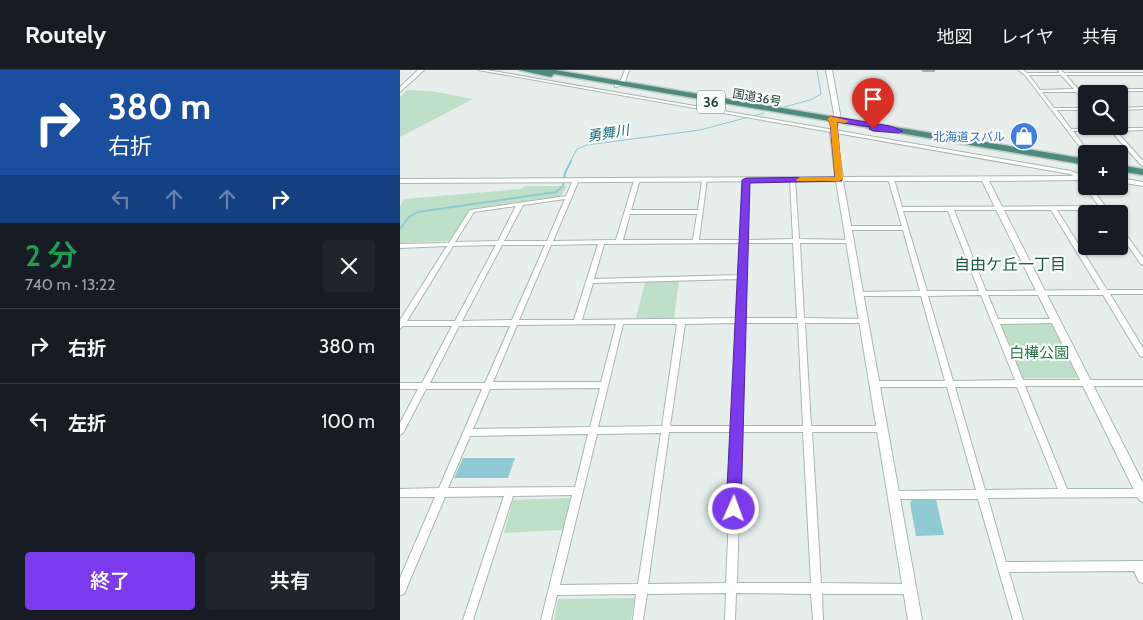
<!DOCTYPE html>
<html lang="ja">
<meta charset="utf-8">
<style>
body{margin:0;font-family:Cabin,"Noto Sans JP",sans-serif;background:#20242c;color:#f1f3f6;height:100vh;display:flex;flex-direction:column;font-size:19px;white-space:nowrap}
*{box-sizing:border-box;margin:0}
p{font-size:16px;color:#9ea1a6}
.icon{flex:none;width:28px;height:28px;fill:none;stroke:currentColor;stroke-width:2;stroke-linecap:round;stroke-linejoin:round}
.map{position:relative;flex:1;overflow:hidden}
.details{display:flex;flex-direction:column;background:#171b24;width:400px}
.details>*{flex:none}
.hud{background:#1a4fa0;color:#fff;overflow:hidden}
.fabs{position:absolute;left:678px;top:15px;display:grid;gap:10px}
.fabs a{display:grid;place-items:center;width:50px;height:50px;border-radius:5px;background:#171b24;box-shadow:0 1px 4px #0004;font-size:25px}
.pin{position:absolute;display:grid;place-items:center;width:42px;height:42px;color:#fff;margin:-51px -21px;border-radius:50% 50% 50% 0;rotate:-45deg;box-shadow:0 0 5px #0007}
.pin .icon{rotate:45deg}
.me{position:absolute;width:55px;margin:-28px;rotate:2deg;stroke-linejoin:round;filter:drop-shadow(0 0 4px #0008)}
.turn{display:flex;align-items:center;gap:18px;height:105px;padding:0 25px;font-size:22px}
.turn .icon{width:65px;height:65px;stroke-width:2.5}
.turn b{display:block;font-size:35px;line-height:42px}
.lanes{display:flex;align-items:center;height:48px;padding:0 25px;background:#0003;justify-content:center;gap:25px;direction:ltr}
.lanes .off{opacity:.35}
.round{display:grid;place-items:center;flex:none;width:52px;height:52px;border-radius:5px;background:#20242c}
.headline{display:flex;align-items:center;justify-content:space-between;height:85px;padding:0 25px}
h1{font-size:30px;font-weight:600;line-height:38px;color:#1e9e55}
.primary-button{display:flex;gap:10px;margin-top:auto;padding:10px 25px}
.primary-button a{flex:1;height:58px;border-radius:5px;background:#7c3aed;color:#fff;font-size:20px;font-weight:600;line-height:58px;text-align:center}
.primary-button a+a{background:#20242c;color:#f1f3f6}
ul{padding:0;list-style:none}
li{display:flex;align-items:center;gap:15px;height:75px;padding:0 25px;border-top:1px solid #363941}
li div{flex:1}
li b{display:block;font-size:19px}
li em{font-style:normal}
header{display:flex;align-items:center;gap:30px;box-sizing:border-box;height:70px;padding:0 25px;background:#171b24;border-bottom:1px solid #363941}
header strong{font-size:24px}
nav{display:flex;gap:28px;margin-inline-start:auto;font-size:18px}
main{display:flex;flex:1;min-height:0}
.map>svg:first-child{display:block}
.green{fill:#bfe0c8}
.water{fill:#8ec9d4}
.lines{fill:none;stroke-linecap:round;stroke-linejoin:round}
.stream-far1{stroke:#8ec9d4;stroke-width:1}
.stream{stroke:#8ec9d4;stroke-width:2}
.minor-casing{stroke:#a8b8b2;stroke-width:2}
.tertiary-casing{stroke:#a8b8b2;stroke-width:2}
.trunk-casing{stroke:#c2cac8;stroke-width:3}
.minor{fill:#fff;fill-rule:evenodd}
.tertiary{fill:#fff;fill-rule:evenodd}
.trunk{fill:#4c8a7c;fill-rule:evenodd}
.wall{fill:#a1aea9}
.route{fill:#7c3aed;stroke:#51269a}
.slow{fill:#f59e0b}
.labels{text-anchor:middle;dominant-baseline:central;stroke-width:4.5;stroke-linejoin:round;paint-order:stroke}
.far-street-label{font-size:12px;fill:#24423a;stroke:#f7fbf9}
.far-shop-label{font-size:12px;fill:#366cbe;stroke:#f7fbf9;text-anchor:end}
.shield{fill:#f7fbf9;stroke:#637a73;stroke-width:1}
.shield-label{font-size:14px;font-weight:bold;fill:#24423a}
.far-water-label{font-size:14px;font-style:italic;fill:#1c6f80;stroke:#f7fbf9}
.park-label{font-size:15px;fill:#2d7a4b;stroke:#f7fbf9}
.neighbourhood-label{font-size:16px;fill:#1f5548;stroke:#f7fbf9}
</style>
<header>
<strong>Routely</strong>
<nav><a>地図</a><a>レイヤ</a><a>共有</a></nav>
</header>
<main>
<section class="details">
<div class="hud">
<div class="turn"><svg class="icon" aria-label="right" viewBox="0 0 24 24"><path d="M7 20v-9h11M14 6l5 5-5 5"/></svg><div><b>380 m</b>右折</div></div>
<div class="lanes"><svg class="icon off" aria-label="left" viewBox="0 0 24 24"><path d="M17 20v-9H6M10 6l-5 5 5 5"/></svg><svg class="icon off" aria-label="ahead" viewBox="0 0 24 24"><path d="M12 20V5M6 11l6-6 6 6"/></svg><svg class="icon off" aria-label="ahead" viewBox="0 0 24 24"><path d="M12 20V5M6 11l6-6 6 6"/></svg><svg class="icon" aria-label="right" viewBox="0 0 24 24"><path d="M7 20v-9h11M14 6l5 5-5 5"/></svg></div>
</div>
<div class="headline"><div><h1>2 分</h1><p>740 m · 13:22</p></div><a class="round"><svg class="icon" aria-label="close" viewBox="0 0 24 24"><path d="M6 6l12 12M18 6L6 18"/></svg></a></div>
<ul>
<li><svg class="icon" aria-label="right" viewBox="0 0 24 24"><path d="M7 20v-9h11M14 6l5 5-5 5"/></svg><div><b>右折</b></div><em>380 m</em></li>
<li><svg class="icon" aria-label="left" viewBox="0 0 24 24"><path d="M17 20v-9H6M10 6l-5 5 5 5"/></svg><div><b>左折</b></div><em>100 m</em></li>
</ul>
<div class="primary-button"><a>終了</a><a>共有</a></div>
</section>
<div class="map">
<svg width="743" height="550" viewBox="0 0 743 550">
<rect width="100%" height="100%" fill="#e6efeb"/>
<path class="green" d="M7,20L31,21L73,29L0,67V27Z
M126,116H167L161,126L70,140L49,171L0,173V136L4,129L121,119Z
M279,211L274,248H236L245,212Z
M653,253L678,308H622L601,254Z
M170,428L163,460L104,463L113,430Z
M235,528L231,550H154L158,529Z"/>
<path class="water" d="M63,388H115L108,408H54Z
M513,428L536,429L544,465L516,466L510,433Z"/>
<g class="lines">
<path class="stream-far1" d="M384,37L410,30L421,24L417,0
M170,92L177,79L187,75L300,60L364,43"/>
<path class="stream" d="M0,159L9,147L18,142L156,122L163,116L165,103L171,91"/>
<defs>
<path id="minor" d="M78,0H87L671,101C679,104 686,107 686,116H690L711,144H705L702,140H657L707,220H743V224H710L743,278V287L740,286L703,225H588L598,249H655L659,251L655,253L600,254L623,310H743V316H625L667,419H743V427L588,428L606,492L743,491V513L739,512L734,501L609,502L623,550H613L578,429H493L490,428L488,425L490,422L493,421L576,420L547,317H474L471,316L470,314L471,312L474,311H545L521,226H459L456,224L459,222L520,221L503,160H447L444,158L447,156H502L488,109L491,107L494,109L502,137L699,136L679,109L670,104ZM554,140H651L700,220L586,221ZM503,141H548L579,221H527ZM581,225L615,310L553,311L528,226ZM555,317H617L658,419L585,420Z
M225,0H229C226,8 225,16 215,17V15L220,12Z
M618,0H623L627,3H659L658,1L659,0H661L664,3H743V5H666L678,19H743V21L680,22L686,29V32L676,22H642L654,38H686V40H657L671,59L709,58L711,57L714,58H743V60L716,61L743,91V96L741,95L711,61H673L690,84H686V85L625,5ZM629,5H661L674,19L640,20Z
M743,37V39L719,40V38Z
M176,108L179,110L153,171L216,170L234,110L237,108L240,110L231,140H298L302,110L307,109L299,170H341L343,110L346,108L349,110L347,170L393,169L390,110L395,109L399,169L452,170V172L450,173H400L404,248L463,249L467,251L463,253H405L411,356H482L485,357L486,359L485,361L482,362H412L421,513L509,514L513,515L514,519L513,523L509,524H422L423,550H413L411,524L336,523L335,550H325L326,523L247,524L243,550H233L236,524L157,525L151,550H141L172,425L113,426L73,550H63L104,426L45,427L4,524L0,525V508L35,427H0V419L39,418L82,319H26L3,363L0,365V353L18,319H0V313H22L52,256H3L0,259V250L47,176L0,178V174L49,173L70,140L166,126L173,110ZM165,129L147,171H104L123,135ZM116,136L98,171L55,172L74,142ZM230,144H297L293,170H223ZM341,173L339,205L194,209L204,174ZM347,173H393L397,248H345ZM198,174L174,250H119L151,175ZM96,175L55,251H7L53,176ZM102,175H145L112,250L62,251ZM339,209L337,248L182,250L193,213ZM337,253L333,356H270L285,254ZM344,253H398L403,356H341ZM216,254L201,312H93L117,255ZM223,254H277L262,356L198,357ZM59,256H110L85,313H30ZM200,318L190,357L73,359L90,319ZM269,362H333L326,513L248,514ZM341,362H403L411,513H337ZM261,363L238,514L160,515L197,364ZM188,364L175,417L48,418L70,366Z
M719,108L743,112V116L719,112Z
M719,157L721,158L743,188V195L741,194L719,163Z"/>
<path id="tertiary" d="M18,0H24L0,22V17Z
M426,0H432L440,44L436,61L443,107L684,106V110H681L589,111L743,413V432L739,430L582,111H443L522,550H508L436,111L0,113V109L435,107L430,61L434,44Z"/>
<path id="trunk" d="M119,0H155L686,89V95L154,4L151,7Z
M719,95L743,99V105L719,101Z"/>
</defs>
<use href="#minor" class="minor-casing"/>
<use href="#tertiary" class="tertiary-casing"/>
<use href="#trunk" class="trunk-casing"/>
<use href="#minor" class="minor"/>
<use href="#tertiary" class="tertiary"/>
<use href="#trunk" class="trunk"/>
</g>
<path class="wall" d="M521,0H535V2H523Z"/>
<path class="route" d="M430,46L490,56L503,61L499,63L473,61L469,59L471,57L437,52L442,111L350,113L341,439L339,443L334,445L328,443L326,439L342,110L346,108L435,107L430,53L427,49Z"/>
<path class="slow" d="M430,46L449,51L445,53L437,52L443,109L439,111H397L396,110L400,107H435L430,53L427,49Z"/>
<defs>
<symbol id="shop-disc" viewBox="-11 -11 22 22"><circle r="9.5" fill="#3f7fe0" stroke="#f7fbf9"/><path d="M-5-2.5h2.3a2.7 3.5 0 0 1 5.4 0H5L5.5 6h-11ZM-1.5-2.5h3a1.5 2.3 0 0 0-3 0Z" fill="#fff"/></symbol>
</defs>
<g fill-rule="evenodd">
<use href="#shop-disc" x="608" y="50" width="32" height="32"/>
</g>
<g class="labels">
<g class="far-street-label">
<text transform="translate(357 27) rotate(10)">国道36号</text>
</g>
<g class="far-shop-label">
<text x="605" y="66">北海道スバル</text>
</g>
<rect class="shield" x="297" y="20.5" width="28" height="23" rx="4"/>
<g class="shield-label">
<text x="311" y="32">36</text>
</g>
<g class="far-water-label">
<text transform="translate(208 63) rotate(-9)">勇舞川</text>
</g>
<g class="park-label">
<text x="639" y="283">白樺公園</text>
</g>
<g class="neighbourhood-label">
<text x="610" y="194">自由ケ丘一丁目</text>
</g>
</g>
</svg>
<div class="fabs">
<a><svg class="icon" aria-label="search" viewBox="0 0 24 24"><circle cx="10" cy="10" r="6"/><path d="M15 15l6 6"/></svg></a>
<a>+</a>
<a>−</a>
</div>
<div class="pin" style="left:473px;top:59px;background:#d93025"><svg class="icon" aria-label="arrive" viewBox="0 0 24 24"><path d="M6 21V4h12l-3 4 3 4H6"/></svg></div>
<svg class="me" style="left:334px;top:439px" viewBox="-20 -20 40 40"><circle r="17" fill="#7c3aed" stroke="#fff" stroke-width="3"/><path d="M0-11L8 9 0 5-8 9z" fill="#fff"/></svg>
</div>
</main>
